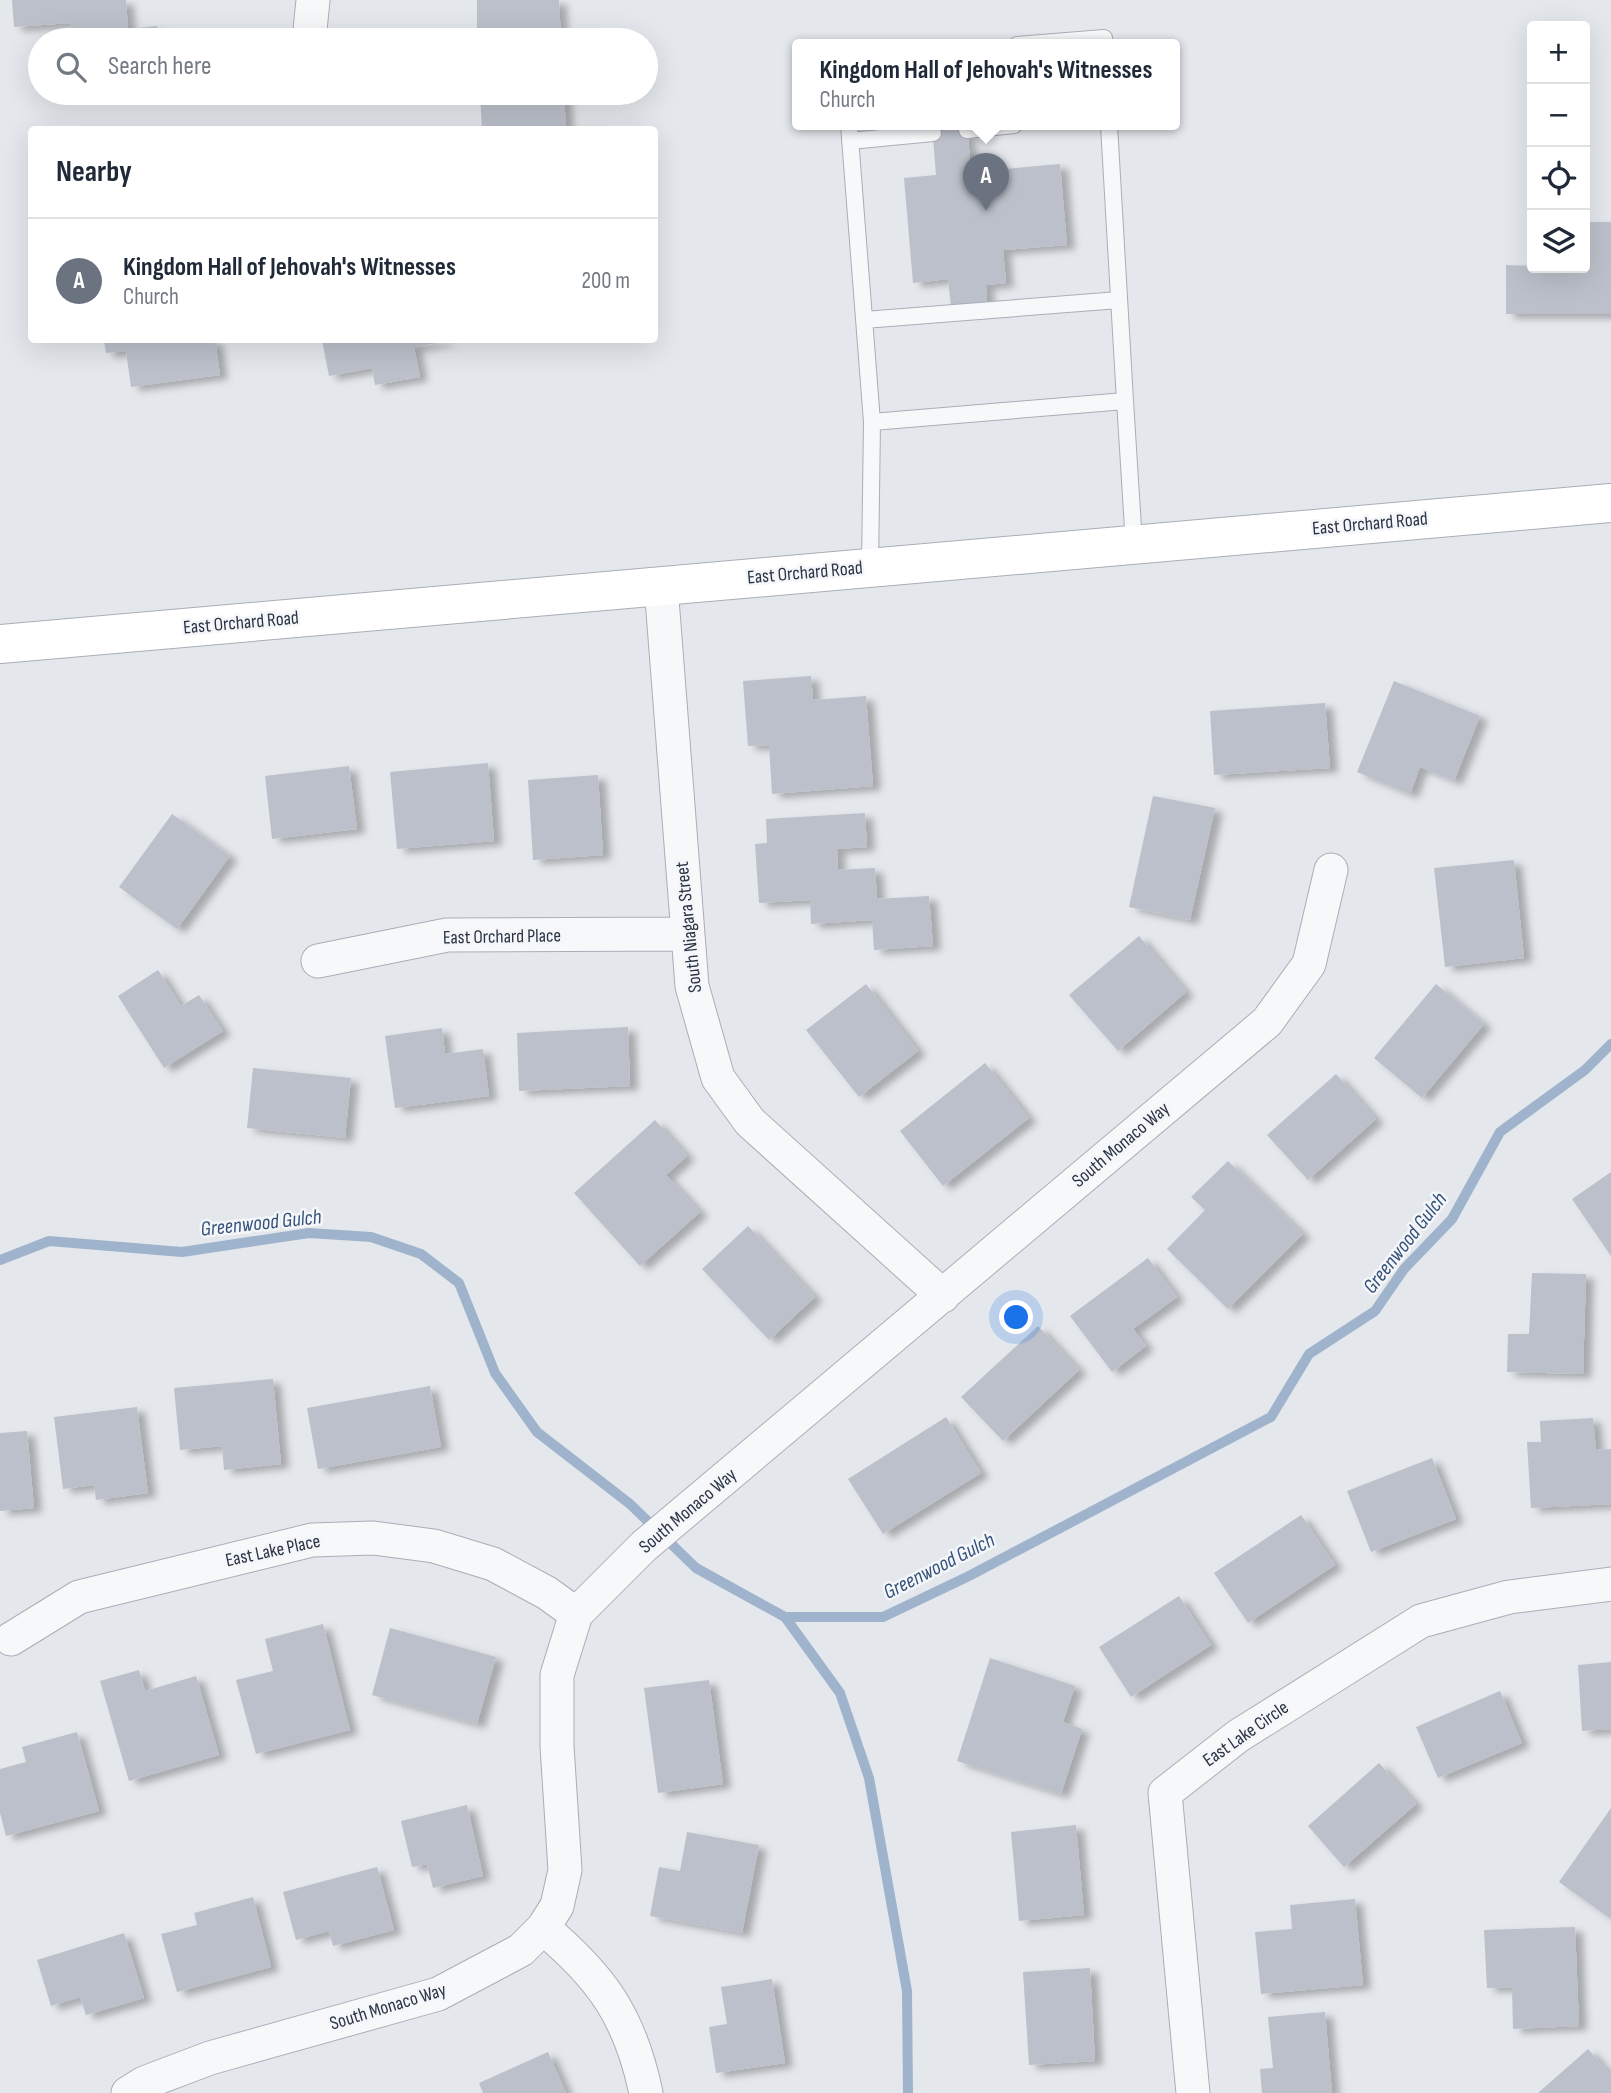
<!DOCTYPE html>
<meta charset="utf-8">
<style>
:root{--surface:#fff;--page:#f6f6f7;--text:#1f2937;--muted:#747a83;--line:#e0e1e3;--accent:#7c3aed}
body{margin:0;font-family:"Sofia Sans Condensed",sans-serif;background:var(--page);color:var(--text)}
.controls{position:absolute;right:21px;top:21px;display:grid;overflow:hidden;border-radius:7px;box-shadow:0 7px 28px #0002}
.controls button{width:63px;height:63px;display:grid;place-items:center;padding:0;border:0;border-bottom:2px solid var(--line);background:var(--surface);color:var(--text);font:35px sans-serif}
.you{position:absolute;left:1017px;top:1318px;width:24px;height:24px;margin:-18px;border:5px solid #fff;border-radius:50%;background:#1a73e8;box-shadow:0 0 0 10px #1a73e833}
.badge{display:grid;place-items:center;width:46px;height:46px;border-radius:50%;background:var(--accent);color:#fff;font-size:23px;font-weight:700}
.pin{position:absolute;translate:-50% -58px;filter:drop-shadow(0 2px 4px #0008)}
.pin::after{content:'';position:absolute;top:37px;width:24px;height:21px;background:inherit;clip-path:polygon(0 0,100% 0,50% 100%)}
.popup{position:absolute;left:792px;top:39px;width:388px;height:91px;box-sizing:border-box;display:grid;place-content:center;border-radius:7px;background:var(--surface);filter:drop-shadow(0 2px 5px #0005);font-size:23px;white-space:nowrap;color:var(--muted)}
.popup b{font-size:26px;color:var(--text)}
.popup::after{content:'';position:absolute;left:50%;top:100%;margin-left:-14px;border:14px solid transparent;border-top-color:var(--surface)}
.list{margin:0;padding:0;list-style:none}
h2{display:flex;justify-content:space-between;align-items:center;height:91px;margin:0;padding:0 28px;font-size:30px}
h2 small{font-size:23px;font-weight:400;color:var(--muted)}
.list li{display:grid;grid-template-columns:46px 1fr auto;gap:21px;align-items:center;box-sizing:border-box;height:126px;padding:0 28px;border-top:2px solid var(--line)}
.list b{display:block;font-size:26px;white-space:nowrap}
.list p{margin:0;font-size:23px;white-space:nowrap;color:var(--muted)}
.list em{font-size:23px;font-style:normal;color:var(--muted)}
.icon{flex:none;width:38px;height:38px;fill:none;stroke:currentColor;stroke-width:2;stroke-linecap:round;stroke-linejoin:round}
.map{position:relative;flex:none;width:1611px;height:2093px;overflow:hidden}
.search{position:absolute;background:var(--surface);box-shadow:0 7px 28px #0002;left:28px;top:28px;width:630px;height:77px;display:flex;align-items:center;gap:18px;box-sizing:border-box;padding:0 24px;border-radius:38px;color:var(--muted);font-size:26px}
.panel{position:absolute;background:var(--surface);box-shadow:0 7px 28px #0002;left:28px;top:126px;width:630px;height:217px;border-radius:7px}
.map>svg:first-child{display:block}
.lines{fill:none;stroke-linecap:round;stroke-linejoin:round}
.stream{stroke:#9fb4cc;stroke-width:10}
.building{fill:#bbc0ca;filter:url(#shadow)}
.lane-casing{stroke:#a9aeb7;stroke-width:18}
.street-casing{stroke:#a9aeb7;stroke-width:35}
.secondary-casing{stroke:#a9aeb7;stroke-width:40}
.lane{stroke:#f7f8fa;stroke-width:16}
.street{stroke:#f7f8fa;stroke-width:33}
.secondary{stroke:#fff;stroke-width:38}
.labels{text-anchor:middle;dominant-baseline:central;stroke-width:5;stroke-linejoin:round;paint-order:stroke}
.street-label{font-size:19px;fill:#2b3445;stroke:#f4f6f9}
.water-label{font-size:21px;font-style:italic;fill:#34527a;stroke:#f4f6f9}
</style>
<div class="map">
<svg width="1611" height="2093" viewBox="0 0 1611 2093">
<defs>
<filter id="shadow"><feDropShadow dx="8" dy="4.5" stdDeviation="3.5" flood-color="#0004"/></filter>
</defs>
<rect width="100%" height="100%" fill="#e4e7ec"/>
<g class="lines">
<path class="stream" d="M0,1260L49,1241L182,1252L309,1233L371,1237L421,1254L459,1283L495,1373L537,1432L630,1504L696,1568L785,1617H883L969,1576L1271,1417L1309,1354L1375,1311L1404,1269L1452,1219L1500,1132L1585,1070L1611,1044
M785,1617L840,1693L869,1778L907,1991L908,2093"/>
</g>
<path class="building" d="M12,0H126L128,29L157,26L158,40H71L70,23L14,27Z
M477,0H559L561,40H477Z
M480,93H564L566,130H482Z
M932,125H967L971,172L1060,164L1067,245L1003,250L1006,283L986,285L987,304L951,307L948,279L913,283L904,178L936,175Z
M1585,222H1611V314H1506V265L1585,268Z
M104,340H215L220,375L131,387L126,351L106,353Z
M322,340H448L449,341L414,347L420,377L375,385L372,368L329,376Z
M811,676L813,700L866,696L873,786L772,794L769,745L748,746L743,681Z
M1394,681L1480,716L1454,781L1420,767L1410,794L1357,772Z
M1325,703L1330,768L1214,775L1210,711Z
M488,763L494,841L397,849L390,772Z
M349,766L357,829L272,839L265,776Z
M598,775L603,855L533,860L528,780Z
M1153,796L1215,808L1190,920L1129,907Z
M865,813L867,847L837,849L838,870L875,868L877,899L929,896L933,946L874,950L872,920L811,924L810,900L759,903L755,844L767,843L766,819Z
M172,814L230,856L177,929L119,887Z
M1514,860L1524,958L1445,967L1434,868Z
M1139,936L1186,992L1118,1051L1069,995Z
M158,970L181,1006L199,995L223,1031L164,1068L118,996Z
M866,984L918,1051L859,1097L806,1030Z
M1436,984L1484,1024L1422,1098L1374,1058Z
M628,1027L630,1086L519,1091L517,1033Z
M442,1028L445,1054L483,1049L489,1096L395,1108L385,1036Z
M985,1063L1029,1118L943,1186L900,1131Z
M253,1068L351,1078L345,1138L247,1128Z
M1336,1074L1376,1119L1308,1180L1267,1135Z
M655,1120L687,1156L666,1175L700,1212L640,1266L574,1193Z
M1228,1161L1303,1234L1228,1309L1167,1249L1205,1210L1191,1197Z
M1611,1172V1256L1572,1199Z
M748,1226L815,1297L769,1340L702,1269Z
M1148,1258L1177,1297L1133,1329L1146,1346L1112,1372L1070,1316Z
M1532,1273L1586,1274L1583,1374L1507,1372L1508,1334H1529Z
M1038,1326L1079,1370L1003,1441L961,1397Z
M273,1379L281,1464L224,1470L222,1446L180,1450L174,1388Z
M430,1386L441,1447L318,1469L307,1408Z
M137,1407L148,1493L96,1500L94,1485L63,1489L54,1417Z
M946,1417L981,1473L883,1534L848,1479Z
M1593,1418L1596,1450L1611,1449V1504L1531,1508L1527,1442H1541L1540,1421Z
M27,1431L34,1508L0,1511V1433Z
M1432,1458L1456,1519L1371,1552L1347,1491Z
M1301,1515L1335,1565L1248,1623L1214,1573Z
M1179,1596L1211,1645L1131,1697L1099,1647Z
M323,1624L350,1730L256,1754L236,1680L273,1671L265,1639Z
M390,1628L496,1657L477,1724L372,1695Z
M990,1658L1075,1686L1063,1722L1082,1729L1061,1794L957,1761Z
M1611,1662V1729L1582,1731L1578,1665Z
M139,1670L145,1691L196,1676L219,1755L129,1781L100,1681Z
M709,1680L723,1784L658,1793L644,1688Z
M1500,1691L1522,1743L1438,1778L1416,1727Z
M77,1732L99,1811L6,1836L0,1813V1769L26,1762L22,1747Z
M1379,1763L1416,1804L1344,1867L1308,1826Z
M467,1805L483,1876L433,1888L427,1864L412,1867L401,1821Z
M1611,1808V1919L1559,1882Z
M1076,1825L1084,1915L1019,1921L1011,1832Z
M687,1832L759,1845L742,1933L650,1916L659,1867L680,1871Z
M377,1867L394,1930L333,1946L329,1931L296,1940L283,1892Z
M253,1897L271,1967L177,1992L161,1934L197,1925L194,1913Z
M1355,1899L1363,1985L1261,1994L1255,1932L1292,1929L1290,1905Z
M1575,1927L1579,2026L1513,2029L1512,1987L1487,1988L1484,1930Z
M124,1933L144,1998L86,2015L80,1997L51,2006L37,1960Z
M1090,1968L1095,2061L1029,2065L1023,1972Z
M772,1979L785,2063L716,2073L709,2027L727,2024L721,1987Z
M1325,2012L1332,2093H1262L1260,2069L1273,2068L1268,2017Z
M1588,2049L1611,2076V2093H1538Z
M548,2052L566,2093H483L479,2083Z"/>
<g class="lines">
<g class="lane-casing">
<path id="lane" d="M1017,45L1104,38L1105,45
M849,125L872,422
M1109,125L1125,401
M967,130L1014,125
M850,141L933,133
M864,320L1119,300
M870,568L872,422L1125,401L1134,544"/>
</g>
<g class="street-casing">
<path id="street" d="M309,40L313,0
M661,586L692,986L718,1078L750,1122L943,1296
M318,961L447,935L687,934
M11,1639L79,1597L312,1540L373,1538L434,1546L493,1564L547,1593L576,1614
M543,1928C602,1977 630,2017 646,2093
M128,2093L144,2083L210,2058L438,1994L521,1950L543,1928L557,1906L565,1870L557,1746V1675L576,1614L644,1546L1267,1022L1309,964L1331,870
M1193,2093L1165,1793L1238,1736L1421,1621L1509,1597L1611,1584"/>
</g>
<g class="secondary-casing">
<path id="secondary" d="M0,644L1611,503"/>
</g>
<use href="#lane" class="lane"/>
<use href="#street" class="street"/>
<use href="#secondary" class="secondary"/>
</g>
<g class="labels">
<g class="street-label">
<text transform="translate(1370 524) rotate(-5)">East Orchard Road</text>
<text transform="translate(805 573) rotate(-5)">East Orchard Road</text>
<text transform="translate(241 623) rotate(-5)">East Orchard Road</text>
<text transform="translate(689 927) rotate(-96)">South Niagara Street</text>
<text transform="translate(502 937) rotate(-1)">East Orchard Place</text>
<text transform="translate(1121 1145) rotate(-40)">South Monaco Way</text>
<text transform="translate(688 1511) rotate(-40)">South Monaco Way</text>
<text transform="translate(273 1551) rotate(-12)">East Lake Place</text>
<text transform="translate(1246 1734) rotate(-35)">East Lake Circle</text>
<text transform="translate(388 2007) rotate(-17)">South Monaco Way</text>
</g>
<g class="water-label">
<text transform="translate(261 1223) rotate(-6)">Greenwood Gulch</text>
<text transform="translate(1405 1243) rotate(-52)">Greenwood Gulch</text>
<text transform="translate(939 1566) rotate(-27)">Greenwood Gulch</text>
</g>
</g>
</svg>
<div class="controls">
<button>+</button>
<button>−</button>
<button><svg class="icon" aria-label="locate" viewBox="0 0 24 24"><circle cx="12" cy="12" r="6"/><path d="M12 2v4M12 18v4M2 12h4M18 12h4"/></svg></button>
<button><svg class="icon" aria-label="layers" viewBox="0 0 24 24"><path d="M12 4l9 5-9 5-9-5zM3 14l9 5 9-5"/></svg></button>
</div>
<div class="you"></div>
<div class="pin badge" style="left:986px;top:211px;background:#6b7280">A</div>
<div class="popup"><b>Kingdom Hall of Jehovah's Witnesses</b>Church</div>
<div class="search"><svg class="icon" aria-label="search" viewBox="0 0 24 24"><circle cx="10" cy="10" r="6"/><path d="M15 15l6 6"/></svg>Search here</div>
<section class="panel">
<h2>Nearby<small></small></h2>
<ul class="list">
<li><span class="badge" style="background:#6b7280">A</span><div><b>Kingdom Hall of Jehovah's Witnesses</b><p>Church</p></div><em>200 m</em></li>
</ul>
</section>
</div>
